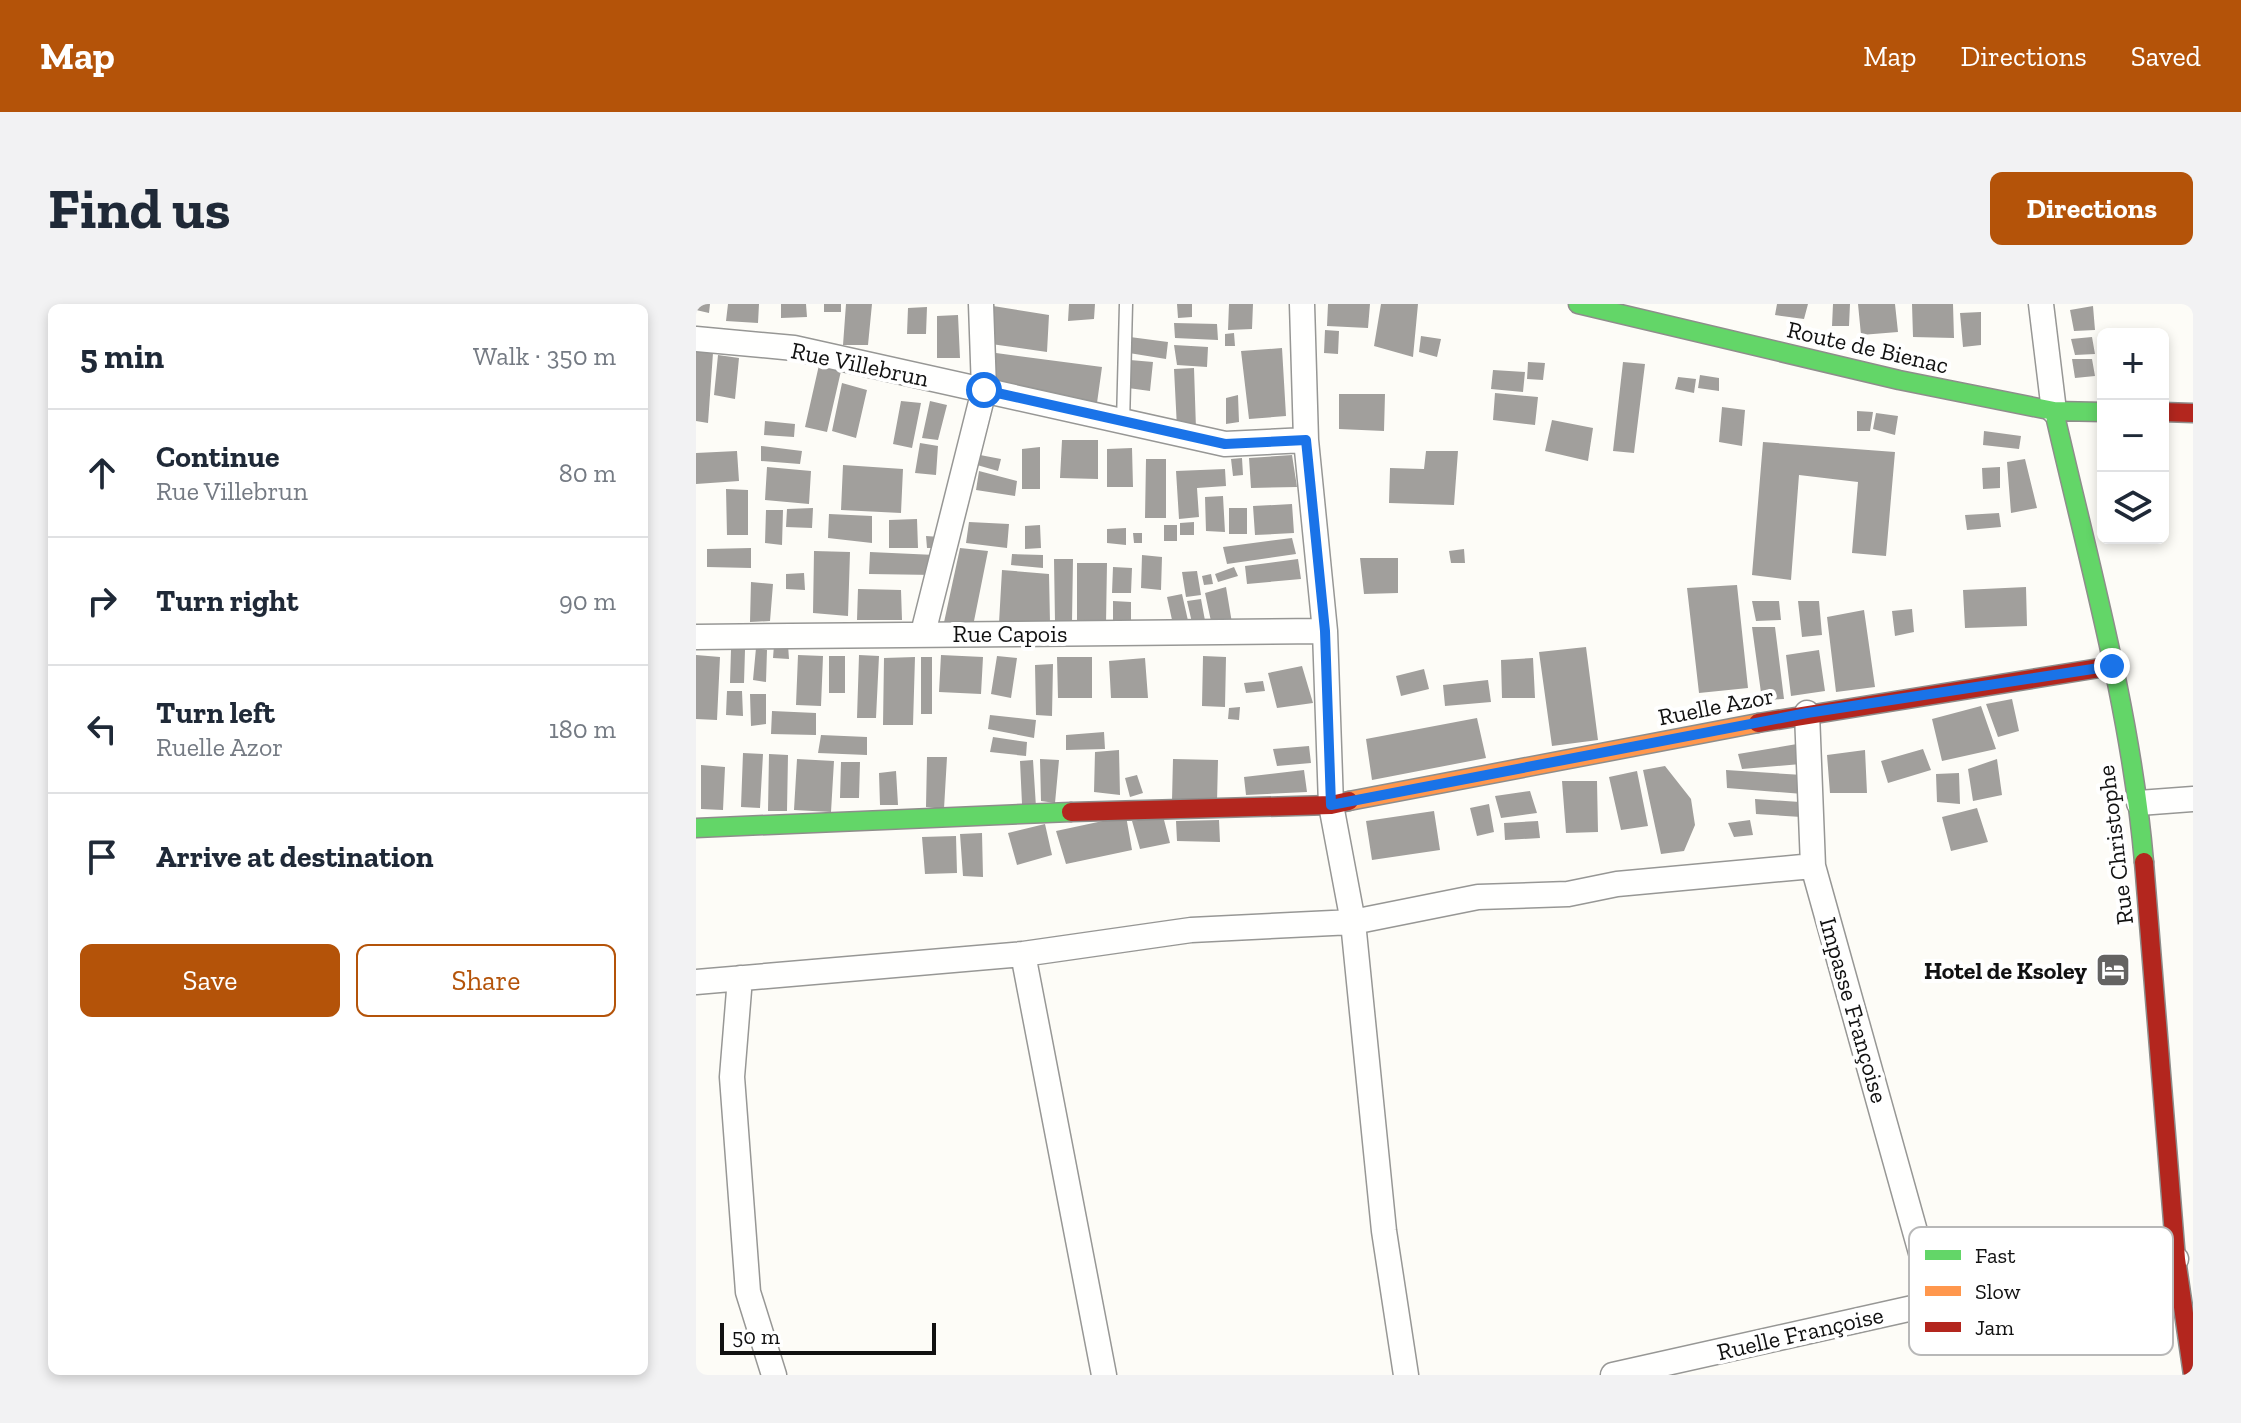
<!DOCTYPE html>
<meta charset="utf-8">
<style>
:root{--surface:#fff;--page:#f2f2f3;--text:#1f2937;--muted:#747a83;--line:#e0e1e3;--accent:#b45309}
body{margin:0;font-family:"Zilla Slab",serif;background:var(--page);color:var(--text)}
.controls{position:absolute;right:24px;top:24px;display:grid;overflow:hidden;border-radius:12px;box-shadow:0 4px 12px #0003}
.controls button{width:72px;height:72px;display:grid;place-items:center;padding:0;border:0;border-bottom:2px solid var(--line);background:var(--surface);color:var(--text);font:40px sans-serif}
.scale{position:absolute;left:24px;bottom:20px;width:216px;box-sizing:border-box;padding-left:8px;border:4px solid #111;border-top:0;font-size:22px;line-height:28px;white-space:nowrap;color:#111;-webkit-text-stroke:6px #fff;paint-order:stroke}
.stop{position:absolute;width:24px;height:24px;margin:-18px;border:6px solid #1a73e8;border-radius:50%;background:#fff}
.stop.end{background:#1a73e8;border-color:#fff;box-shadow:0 2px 8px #0008}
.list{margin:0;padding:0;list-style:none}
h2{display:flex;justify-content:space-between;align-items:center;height:104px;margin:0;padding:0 32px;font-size:34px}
h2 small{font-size:26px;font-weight:400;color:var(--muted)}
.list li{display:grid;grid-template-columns:52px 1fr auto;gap:24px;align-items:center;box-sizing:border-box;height:128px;padding:0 32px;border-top:2px solid var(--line)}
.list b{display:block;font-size:30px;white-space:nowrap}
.list p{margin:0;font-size:26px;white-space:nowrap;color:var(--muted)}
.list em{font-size:26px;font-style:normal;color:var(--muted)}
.actions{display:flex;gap:16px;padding:24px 32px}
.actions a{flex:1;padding:18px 0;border:2px solid var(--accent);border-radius:12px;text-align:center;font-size:28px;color:var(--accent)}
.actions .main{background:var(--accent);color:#fff}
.icon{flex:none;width:44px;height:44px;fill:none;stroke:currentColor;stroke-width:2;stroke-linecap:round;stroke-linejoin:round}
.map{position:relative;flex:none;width:1497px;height:1071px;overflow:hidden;border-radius:12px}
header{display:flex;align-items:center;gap:48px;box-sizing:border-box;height:112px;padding:0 40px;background:var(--accent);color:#fff}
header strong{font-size:38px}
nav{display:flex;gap:44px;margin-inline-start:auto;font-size:28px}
.intro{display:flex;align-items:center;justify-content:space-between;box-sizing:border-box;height:192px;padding:0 48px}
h1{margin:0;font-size:56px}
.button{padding:20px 36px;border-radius:12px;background:var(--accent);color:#fff;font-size:28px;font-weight:700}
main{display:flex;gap:48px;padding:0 48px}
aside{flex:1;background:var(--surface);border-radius:12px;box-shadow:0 4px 12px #0003}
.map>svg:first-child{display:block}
.building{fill:#a19f9c}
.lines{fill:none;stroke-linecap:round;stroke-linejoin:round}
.lane-casing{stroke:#979795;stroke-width:15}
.street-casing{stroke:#979795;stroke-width:27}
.fast-casing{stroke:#8e8d8b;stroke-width:21}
.slow-casing{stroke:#8e8d8b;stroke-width:21}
.jam-casing{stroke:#8e8d8b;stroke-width:21}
.lane{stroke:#fffffe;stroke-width:12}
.street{stroke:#fffffe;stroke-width:24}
.fast{stroke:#63d668;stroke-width:18}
.slow{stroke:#ff974d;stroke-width:18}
.jam{stroke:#b3261e;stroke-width:18}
.route{stroke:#1a73e8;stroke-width:10}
.labels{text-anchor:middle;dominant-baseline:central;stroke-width:8;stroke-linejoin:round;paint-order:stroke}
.street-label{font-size:24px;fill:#111;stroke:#fff}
.poi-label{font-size:24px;font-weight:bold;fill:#111;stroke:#fff;text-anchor:end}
.key{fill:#fff;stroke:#b8b8b8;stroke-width:2}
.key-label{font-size:22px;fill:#111}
</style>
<header>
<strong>Map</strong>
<nav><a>Map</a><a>Directions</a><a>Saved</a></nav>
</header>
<div class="intro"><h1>Find us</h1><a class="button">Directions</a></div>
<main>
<aside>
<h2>5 min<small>Walk · 350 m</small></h2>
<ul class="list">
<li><svg class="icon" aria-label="ahead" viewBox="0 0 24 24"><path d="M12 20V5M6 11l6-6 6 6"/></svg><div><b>Continue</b><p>Rue Villebrun</p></div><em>80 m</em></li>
<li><svg class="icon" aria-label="right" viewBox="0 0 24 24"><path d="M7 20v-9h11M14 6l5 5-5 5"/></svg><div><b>Turn right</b></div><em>90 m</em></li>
<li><svg class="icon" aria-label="left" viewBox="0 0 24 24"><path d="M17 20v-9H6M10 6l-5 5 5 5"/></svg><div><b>Turn left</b><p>Ruelle Azor</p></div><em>180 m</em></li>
<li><svg class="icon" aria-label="arrive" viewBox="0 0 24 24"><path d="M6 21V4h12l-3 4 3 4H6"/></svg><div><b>Arrive at destination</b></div></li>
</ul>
<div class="actions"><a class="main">Save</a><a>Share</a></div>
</aside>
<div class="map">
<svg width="1497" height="1071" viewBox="0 0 1497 1071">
<rect width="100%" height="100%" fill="#fdfcf7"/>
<path class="building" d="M0,0H14L13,9L0,6Z
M32,0H63L62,19L30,17Z
M85,0H110L111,13L85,14Z
M128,0H145V8H128Z
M150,0H176L172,41H147Z
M373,0H399L398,15L372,17Z
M481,0H496V13L482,14Z
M533,0H557L556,25L532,26Z
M632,0H674L672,24L631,22Z
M685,0H722L717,53L678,42Z
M1081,0H1112L1108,15L1079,11Z
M1137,0H1154L1153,22H1136Z
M1162,0H1199L1202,28L1165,31Z
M1216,0H1257L1258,34L1217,33Z
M297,2L353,11L351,48L295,40Z
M1397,2L1399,26L1378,27L1374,6Z
M231,3L230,30H211L212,4Z
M1285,8V41L1267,43L1264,9Z
M262,11L264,54H241V12Z
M478,19L521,20L522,36L479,34Z
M629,26L643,27L642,50L628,49Z
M538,29L539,42H529V30Z
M725,32L745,35L741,53L723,48Z
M434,33L472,38L470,55L433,49Z
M1396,33L1399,50L1379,51L1375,35Z
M478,41L512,43L511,63L481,61Z
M586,44L590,112L553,115L545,47Z
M0,47L17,49L12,119L0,117Z
M300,49L406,63L401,99L295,85Z
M22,51L43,54L39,95L18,91Z
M1376,55H1396L1399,72L1379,74Z
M434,56L457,58L454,87L432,84Z
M832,58L849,59L847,76L831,75Z
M927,58L949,60L938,149L917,147Z
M123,61L145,67L131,128L109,123Z
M498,64L500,125L481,124L478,65Z
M797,66L829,68L827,88L795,85Z
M1004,71L1023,74V87L1002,84Z
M982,73L1000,75L998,89L979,85Z
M146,79L171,86L160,134L136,127Z
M799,89L842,93L839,121L797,116Z
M643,90H689L688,127L643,125Z
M542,91L543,118L530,120V94Z
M205,97L225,99L216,144L197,140Z
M234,97L251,101L242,136L226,134Z
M1026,103L1049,106L1046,142L1023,138Z
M1161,107L1177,108L1174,127H1161Z
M1180,109L1202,112L1199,131L1177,125Z
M856,116L897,124L892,157L849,147Z
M69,117L99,120L98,133L68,131Z
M1288,127L1325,132L1323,145L1287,141Z
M366,136H402V175L364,174Z
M1067,138L1199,148L1190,252L1156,249L1162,178L1103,171L1095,276L1056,271Z
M224,139L242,142L240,171L219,169Z
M65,142L106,147L104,160L65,157Z
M344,143V185H326V145Z
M436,144L437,183H411V145Z
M41,147L43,177L0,180V149Z
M730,147H762L758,201L693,199L694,164L728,165Z
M284,151L305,155L302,167L281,161Z
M596,151L601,183L555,184L553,154Z
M546,154L547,171L537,172L535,155Z
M450,155H470V214H449Z
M1329,155L1341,204L1315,209L1311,158Z
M147,161L207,165L205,209L145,206Z
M71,163L115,167L113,200L69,196Z
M1304,163V184L1287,185L1286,164Z
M529,165L530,182L501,184L503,213L483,215L480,167Z
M283,167L321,177L319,192L280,186Z
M30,185L52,186V231H31Z
M527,192L529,228L510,227L509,193Z
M596,200L598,229L559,231L557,202Z
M117,204L116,224L90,223L91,205Z
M533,204H551V230H533Z
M70,206H87L86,241L69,239Z
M1303,209L1305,223L1271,226L1269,211Z
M133,210L176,212V239L132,234Z
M221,215L222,244H193V216Z
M273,218L313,220L311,244L270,239Z
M498,218V231H484V219Z
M344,221L345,244L329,245V222Z
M468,221H481V237H468Z
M430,224V241L411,239V225Z
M437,229H446V239H438Z
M230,232L244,233V244H231Z
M596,234L600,250L531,260L527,243Z
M55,244V264L11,263V245Z
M264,244L292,247L276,327L247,323Z
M768,245L769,259H755L753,247Z
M118,247L154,248L152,312L117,309Z
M174,248L239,251V271L173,270Z
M316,250L347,251V264L315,261Z
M446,251L466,253L465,286L445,284Z
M664,254H702V289L668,290Z
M358,255H377L376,318H359Z
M602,255L605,275L551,280L549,262Z
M381,259H411L410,320H381Z
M417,263L436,264L435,289H416Z
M538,263L542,272L522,278L519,270Z
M306,266L353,270L354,319H303Z
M501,267L505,291L490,293L486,268Z
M108,269L109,286L90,285V270Z
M515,270L517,280L508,281L506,272Z
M55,278L77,280L74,317L54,318Z
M1041,281L1052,384L1003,389L991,284Z
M530,283L536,319L516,322L509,289Z
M1330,283L1331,322L1269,324L1267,286Z
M162,285L205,286L206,316H161Z
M486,290L493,321L478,325L471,293Z
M505,295L510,322L497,323L491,297Z
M417,297L435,298V321L417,320Z
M1056,297H1083L1085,316L1060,317Z
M1102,297H1123L1126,331L1106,333Z
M1216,305L1218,328L1199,332L1196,307Z
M1168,306L1179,383L1140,388L1131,313Z
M1056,323H1079L1088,395L1066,396Z
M78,341H92L93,355L77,354Z
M890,343L902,436L856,442L843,348Z
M60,344L71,346L70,378L57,376Z
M35,346H49L48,379H34Z
M1123,346L1129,387L1095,392L1090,351Z
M0,351L24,353L21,416L0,415Z
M102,351L127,352L125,402L100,401Z
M163,351L183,352L180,414H161Z
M245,351L287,353L285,390L243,388Z
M133,352H149V389H133Z
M301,352L321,354L315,394L295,390Z
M507,352L530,353L529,403L506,402Z
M219,353L217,421H187L188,354Z
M225,353H236V410H225Z
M361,353H396V394H362Z
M449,354L452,394H415L413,357Z
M837,354L839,394H806L805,356Z
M357,360L356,412L340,411L339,361Z
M606,362L617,399L581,404L572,369Z
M728,365L733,385L705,392L700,372Z
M792,376L795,398L749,402L747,381Z
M567,377L569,387L550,389L548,379Z
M31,387H46L47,412L30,411Z
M54,390H70V420L55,422Z
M1316,395L1323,427L1302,433L1290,400Z
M1285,402L1300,445L1246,457L1236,415Z
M544,403L543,416L532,415L533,404Z
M76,407L120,409V431L75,430Z
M294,411L340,416L338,434L292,425Z
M781,414L790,454L676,476L670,435Z
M408,428L409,445L370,446V431Z
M125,431L171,433V451L122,449Z
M297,433L331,438L330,452L294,448Z
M1101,440L1105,460L1046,465L1042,450Z
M613,442L615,459L581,462L577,445Z
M1227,445L1235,466L1192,479L1185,457Z
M423,446L424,491L398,488L399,448Z
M1169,446L1171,489H1134L1131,451Z
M47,449L67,450L64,504L45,503Z
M73,450L92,451L91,507H72Z
M231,453H251L248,505L230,503Z
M101,455L138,457L135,508L98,506Z
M344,455L363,456L359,499L345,497Z
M477,455L522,456L521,498L476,497Z
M1301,455L1306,491L1277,497L1272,465Z
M337,456L340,503L326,500L324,457Z
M145,458H164L163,494H144Z
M5,461L29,463L27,506L5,505Z
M969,462L995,495L999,521L988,547L965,550L947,466Z
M608,466L611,488L550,491L548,473Z
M1030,466L1107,471V490L1031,484Z
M200,467L202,501H184L183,469Z
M941,467L952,522L925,526L913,473Z
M1263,469L1264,500L1241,498L1240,470Z
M441,471L447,489L434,493L429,474Z
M866,477H901L902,528L870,529Z
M834,487L841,509L805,514L799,492Z
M1059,495L1104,498L1105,513L1060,510Z
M793,500L798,528L781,532L774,504Z
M1281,504L1292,538L1255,547L1246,513Z
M738,507L744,546L676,556L670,517Z
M430,512L436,546L370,560L360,527Z
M467,512L474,539L444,545L436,517Z
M523,516L524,538L481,537L480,517Z
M1054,516L1057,531L1038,533L1032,519Z
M842,517L844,534L809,536L808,519Z
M349,520L356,551L321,561L312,529Z
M286,529L287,573L267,572L264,530Z
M260,532L261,569L229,570L226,533Z"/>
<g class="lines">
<g class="lane-casing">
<path id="lane" d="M427,119L430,0"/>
</g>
<g class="street-casing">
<path id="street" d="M606,0L610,136L629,327L635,501L657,618L688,927L710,1071
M1345,0L1358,107
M0,35L98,44L529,140L610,136
M227,329L288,86L285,0
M0,333L629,327
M1111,409L1117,562L1239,999
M1443,499L1497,495
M327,650L408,1071
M44,674L36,773L52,988L78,1071
M0,678L327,650L495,626L657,618L782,593L872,590L921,580L1117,562
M917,1071L1239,999L1480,955"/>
</g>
<g class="fast-casing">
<path id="fast" d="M882,0L1203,76L1358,107L1407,108
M1358,107C1392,256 1435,406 1448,558
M0,524L375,508"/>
</g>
<g class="slow-casing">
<path id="slow" d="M653,497L1062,419"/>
</g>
<g class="jam-casing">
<path id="jam" d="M1467,108L1497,109
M1062,419L1416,362
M375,508L635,501L653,497
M1448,558L1480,955L1497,1071"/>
</g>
<use href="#lane" class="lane"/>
<use href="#street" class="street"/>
<use href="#fast" class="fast"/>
<use href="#slow" class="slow"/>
<use href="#jam" class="jam"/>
</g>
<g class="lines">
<path class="route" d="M288,86L529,140L610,136L629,327L635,501L1111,409L1416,362"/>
</g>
<defs>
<g id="hotel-square" transform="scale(1.8)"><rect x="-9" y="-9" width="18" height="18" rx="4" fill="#646362" stroke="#fff"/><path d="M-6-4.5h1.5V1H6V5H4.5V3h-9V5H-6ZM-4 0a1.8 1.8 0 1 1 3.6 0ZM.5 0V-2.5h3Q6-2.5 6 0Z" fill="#fff"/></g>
</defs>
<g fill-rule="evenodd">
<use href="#hotel-square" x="1417" y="666"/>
</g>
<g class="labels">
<g class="street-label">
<text transform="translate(1172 43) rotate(13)">Route de Bienac</text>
<text transform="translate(164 60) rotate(12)">Rue Villebrun</text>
<text x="314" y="329">Rue Capois</text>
<text transform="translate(1020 402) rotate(-11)">Ruelle Azor</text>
<text transform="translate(1419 541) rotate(-97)">Rue Christophe</text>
<text transform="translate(1158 706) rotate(74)">Impasse Françoise</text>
<text transform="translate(1104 1029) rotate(-13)">Ruelle Françoise</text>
</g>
<g class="poi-label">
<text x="1391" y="666">Hotel de Ksoley</text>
</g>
</g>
<rect x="1213" y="923" width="264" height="128" rx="12" class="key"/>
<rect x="1229" y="946" width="36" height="10" fill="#63d668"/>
<rect x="1229" y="982" width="36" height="10" fill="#ff974d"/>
<rect x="1229" y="1018" width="36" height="10" fill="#b3261e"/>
<g class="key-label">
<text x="1279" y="959">Fast</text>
<text x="1279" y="995">Slow</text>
<text x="1279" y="1031">Jam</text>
</g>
</svg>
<div class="controls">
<button>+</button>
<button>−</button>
<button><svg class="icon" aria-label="layers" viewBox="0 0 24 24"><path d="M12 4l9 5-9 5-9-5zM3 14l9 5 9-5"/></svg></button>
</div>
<div class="scale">50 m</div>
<div class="stop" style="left:288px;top:86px"></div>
<div class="stop end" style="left:1416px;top:362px"></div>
</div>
</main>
